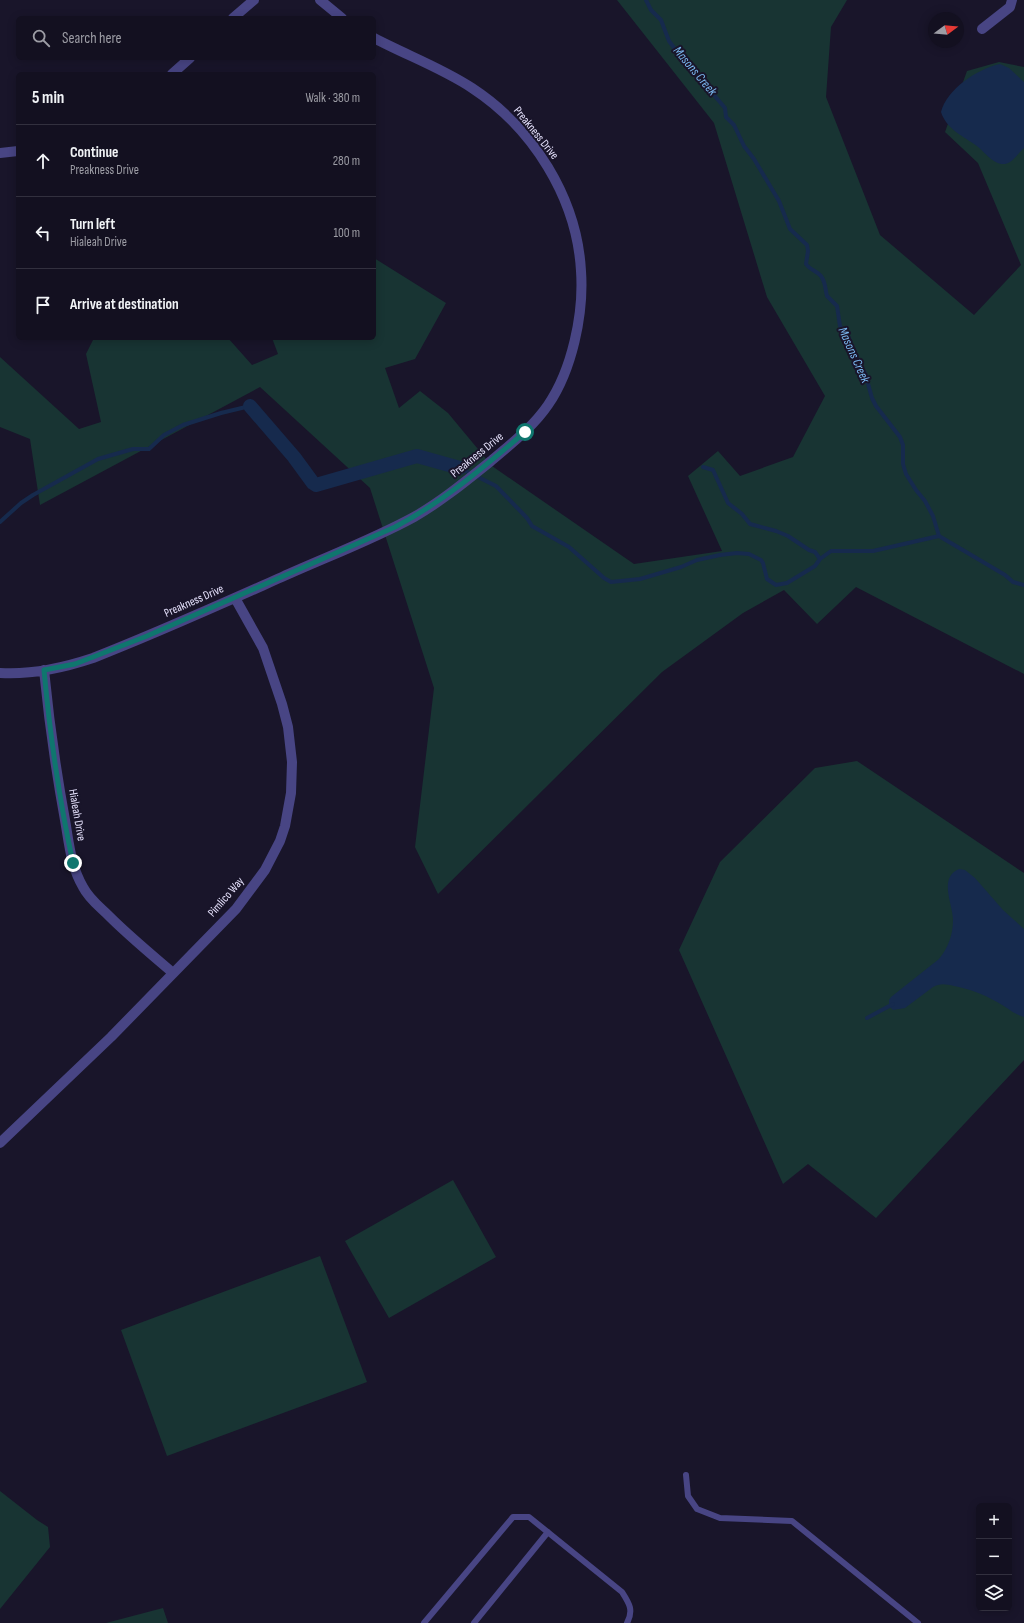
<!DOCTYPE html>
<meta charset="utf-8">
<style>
:root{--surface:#131020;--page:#1c1929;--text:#f1f3f6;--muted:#9d9da5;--line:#32303e}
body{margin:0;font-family:"Sofia Sans Condensed",sans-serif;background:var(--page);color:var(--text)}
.controls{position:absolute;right:12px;bottom:12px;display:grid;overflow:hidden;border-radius:6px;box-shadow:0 2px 10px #0003}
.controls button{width:36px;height:36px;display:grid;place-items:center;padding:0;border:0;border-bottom:1px solid var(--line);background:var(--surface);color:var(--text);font:20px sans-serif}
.compass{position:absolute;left:928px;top:12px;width:36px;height:36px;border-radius:50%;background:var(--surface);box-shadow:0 2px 10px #0003;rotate:74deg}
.stop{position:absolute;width:12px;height:12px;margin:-9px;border:3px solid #0f766e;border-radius:50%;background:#fff}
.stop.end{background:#0f766e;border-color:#fff;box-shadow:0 1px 4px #0008}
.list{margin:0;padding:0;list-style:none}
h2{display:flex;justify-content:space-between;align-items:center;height:52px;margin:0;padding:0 16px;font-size:17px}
h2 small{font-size:13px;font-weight:400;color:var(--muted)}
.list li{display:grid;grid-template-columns:26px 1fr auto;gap:12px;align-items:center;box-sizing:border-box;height:72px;padding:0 16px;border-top:1px solid var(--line)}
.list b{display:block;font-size:15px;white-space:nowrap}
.list p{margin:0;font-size:13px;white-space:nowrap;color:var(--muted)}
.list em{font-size:13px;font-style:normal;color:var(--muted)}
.icon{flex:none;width:22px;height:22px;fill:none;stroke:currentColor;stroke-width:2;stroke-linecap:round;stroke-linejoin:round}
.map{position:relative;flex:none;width:1024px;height:1623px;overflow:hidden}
.search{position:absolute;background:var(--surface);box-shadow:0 2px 10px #0003;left:16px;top:16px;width:360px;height:44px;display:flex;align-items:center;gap:10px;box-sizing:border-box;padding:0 14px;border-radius:6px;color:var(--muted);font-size:15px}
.panel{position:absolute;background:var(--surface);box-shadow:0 2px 10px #0003;left:16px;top:72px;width:360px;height:268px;border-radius:6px}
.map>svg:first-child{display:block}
.green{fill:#183433}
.water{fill:#162a4d}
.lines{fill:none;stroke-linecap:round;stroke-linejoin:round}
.stream{stroke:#162a4d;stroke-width:4}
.canal{stroke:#162a4d;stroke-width:14}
.lane{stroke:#484584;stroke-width:6}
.street{stroke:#484584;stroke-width:10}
.route{stroke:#0f766e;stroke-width:5}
.labels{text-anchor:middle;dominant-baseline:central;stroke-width:4;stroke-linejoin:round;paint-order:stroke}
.street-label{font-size:12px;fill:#e5e1fc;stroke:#19152a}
.water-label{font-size:13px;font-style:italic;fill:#7bb8f0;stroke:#19152a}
</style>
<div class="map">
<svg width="1024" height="1623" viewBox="0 0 1024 1623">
<rect width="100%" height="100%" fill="#19152a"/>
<path class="green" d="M617,0H847L831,27L826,97L880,235L974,315L1021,265L978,163L945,132L967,71L999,62L1024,67V674L856,587L817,624L784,590L743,613L662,672L438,894L415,847L434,688L370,488L260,387L40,505L30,439L0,427V357L79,429L101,422L86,354L94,338H228L252,365L278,354L272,338H374V258L446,303L415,359L385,368L399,408L420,391L448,413L492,466L634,564L722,551L688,476L718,451L740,476L793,457L825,396L767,297L714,123Z
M857,761L1024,873V1060L876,1218L808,1164L783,1184L679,950L720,862L815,768Z
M453,1180L496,1257L389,1318L345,1241Z
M320,1256L367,1382L167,1456L121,1330Z
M0,1491L37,1520L48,1527L50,1547L0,1609Z
M163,1608L168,1623H106Z"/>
<path class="water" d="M1000,64L1009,68L1024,82V148C1018,153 1013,163 1005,164C992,165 984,150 974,144C961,135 946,128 941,112C947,89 977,69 1000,64Z
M959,869L965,870L975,878L1003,910L1024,929V1017C1013,1014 1007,1007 997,1002C983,994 970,989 954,986C946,984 940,983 933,987L905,1008L893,1010L889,1006V1000L891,997L939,959C948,948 953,935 953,920C953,904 938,878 959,869Z"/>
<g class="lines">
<path class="stream" d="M646,0L651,10L661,20L669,41L675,49L683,60L695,70L703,82L725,108L726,117L734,125L744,146L754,159L779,201L790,229L807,245L808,251L806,264C810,270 817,271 821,276C826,283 825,289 827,296L837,306L840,326L849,338L856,361L865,373L872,398L876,406L900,437L903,445V464L906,474L916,490L925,501L933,516L939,536L1005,575L1013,582L1024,585
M703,467L713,470L728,503L742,514L750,524L776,531L788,536L809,550L815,552L820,559
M460,468L496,486L527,518L532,526L569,547L604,578L611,582L640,579L681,567L697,560L720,555L737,553L749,554L761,560L763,563L767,579L776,585L787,583L815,566L820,559L831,551H873L939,536
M0,522L21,503L33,495L98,459L133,449H149L164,435L183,425L221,413L250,406
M867,1018L893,1004"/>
<path class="canal" d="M250,406L294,457L313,483L316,485L417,456L460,468"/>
<path class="lane" d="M686,1475L688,1496L697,1509L720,1518L792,1521L918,1623
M424,1623L513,1517H529L622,1592C629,1603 634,1610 627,1623
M474,1623L548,1532"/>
<path class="street" d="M320,0L342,18
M233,18L254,0
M982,29L1010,7L1012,0
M172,74L190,58
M0,153L18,151
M44,670C49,721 56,771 65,820C69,843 71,867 83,887C89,899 100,907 109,916C129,936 151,954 173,973
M0,673C32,675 63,668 93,658C157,633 219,605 282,577C326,557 372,540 414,517C442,501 466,481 491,461C511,444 533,427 548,405C572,370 584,314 581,271C577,198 533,128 472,88C442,68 406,55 374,38
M0,1143L111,1037L236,909L265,870L280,841L285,826L291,793L292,762L288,727L282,704L263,648L235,598"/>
</g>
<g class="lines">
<path class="route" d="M73,863C59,799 50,735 44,670L75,664L147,636L395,527C443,502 484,467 525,432"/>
</g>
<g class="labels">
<g class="street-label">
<text transform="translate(536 133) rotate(51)">Preakness Drive</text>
<text transform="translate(477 455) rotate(-39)">Preakness Drive</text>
<text transform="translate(194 601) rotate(-24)">Preakness Drive</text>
<text transform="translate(77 815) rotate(80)">Hialeah Drive</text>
<text transform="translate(226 897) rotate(-49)">Pimlico Way</text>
</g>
<g class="water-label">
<text transform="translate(695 71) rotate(50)">Masons Creek</text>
<text transform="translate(854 355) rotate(66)">Masons Creek</text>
</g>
</g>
</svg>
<div class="controls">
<button>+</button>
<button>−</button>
<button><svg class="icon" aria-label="layers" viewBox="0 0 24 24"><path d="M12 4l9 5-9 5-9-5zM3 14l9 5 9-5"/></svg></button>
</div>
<svg class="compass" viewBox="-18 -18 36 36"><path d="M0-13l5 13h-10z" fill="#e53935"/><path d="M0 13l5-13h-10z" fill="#9d9da5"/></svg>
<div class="stop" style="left:525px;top:432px"></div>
<div class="stop end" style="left:73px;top:863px"></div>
<div class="search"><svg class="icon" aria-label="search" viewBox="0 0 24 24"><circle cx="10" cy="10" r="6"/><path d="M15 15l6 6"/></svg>Search here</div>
<section class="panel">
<h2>5 min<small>Walk · 380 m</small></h2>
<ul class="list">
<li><svg class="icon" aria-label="ahead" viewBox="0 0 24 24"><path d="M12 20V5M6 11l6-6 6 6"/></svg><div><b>Continue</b><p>Preakness Drive</p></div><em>280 m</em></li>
<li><svg class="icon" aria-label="left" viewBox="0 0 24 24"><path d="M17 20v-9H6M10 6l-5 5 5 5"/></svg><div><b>Turn left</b><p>Hialeah Drive</p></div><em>100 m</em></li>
<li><svg class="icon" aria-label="arrive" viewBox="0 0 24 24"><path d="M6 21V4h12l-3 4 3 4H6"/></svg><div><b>Arrive at destination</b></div></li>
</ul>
</section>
</div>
